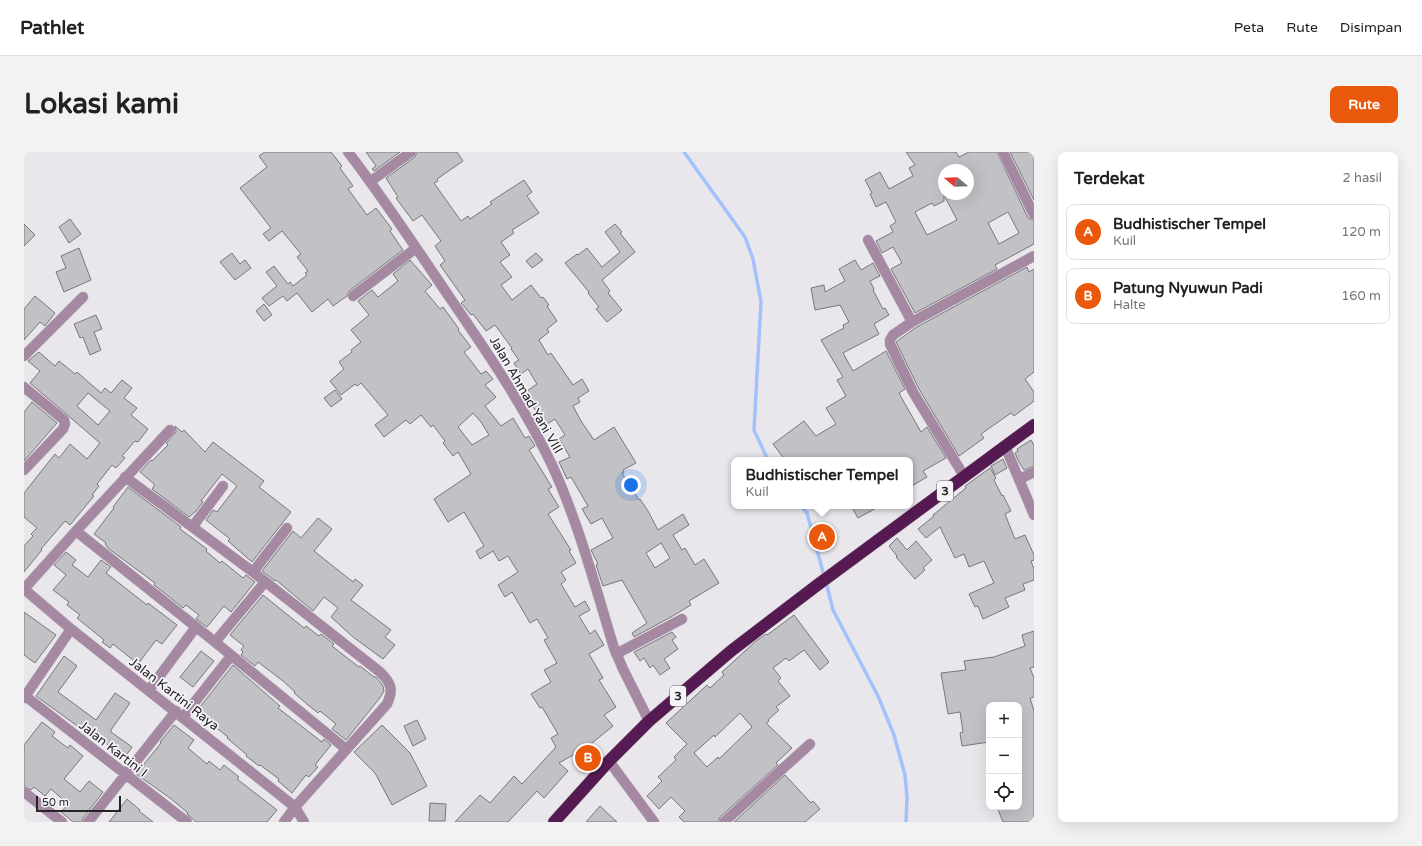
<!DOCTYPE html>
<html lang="id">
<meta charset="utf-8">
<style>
:root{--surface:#fff;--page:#f2f2f2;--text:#202124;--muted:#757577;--line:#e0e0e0;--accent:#ea580c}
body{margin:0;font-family:"Varela Round",sans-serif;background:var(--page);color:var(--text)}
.controls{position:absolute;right:12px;bottom:12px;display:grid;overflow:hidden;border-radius:8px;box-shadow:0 4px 16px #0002}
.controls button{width:36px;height:36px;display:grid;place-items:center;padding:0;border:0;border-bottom:1px solid var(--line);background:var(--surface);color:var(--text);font:20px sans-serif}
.compass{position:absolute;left:914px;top:12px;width:36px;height:36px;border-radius:50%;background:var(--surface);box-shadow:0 4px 16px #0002;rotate:289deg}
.scale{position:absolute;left:12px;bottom:10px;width:85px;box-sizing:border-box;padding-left:4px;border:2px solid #242325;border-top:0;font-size:11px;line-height:14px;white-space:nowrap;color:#242325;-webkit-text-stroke:3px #f6f4f9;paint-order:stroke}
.you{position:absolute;left:607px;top:333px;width:14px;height:14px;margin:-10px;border:3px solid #fff;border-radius:50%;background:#1a73e8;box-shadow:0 0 0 6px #1a73e833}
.badge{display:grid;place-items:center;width:26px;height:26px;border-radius:50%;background:var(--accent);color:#fff;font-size:13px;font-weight:700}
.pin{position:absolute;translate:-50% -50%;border:2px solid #fff;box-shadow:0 1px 4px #0006}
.popup{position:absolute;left:707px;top:305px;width:182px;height:52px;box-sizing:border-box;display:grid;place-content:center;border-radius:8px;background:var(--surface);filter:drop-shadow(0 1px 3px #0005);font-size:13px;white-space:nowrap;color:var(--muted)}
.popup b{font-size:15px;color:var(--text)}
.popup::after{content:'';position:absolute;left:50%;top:100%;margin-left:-8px;border:8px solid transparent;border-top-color:var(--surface)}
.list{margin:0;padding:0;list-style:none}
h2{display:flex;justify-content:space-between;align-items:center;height:52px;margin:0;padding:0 16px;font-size:17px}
h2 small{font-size:13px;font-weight:400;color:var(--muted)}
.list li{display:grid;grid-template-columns:26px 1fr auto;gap:12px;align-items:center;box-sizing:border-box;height:56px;margin:0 8px 8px;padding:0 8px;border:1px solid var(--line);border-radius:8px}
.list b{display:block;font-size:15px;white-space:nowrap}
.list p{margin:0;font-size:13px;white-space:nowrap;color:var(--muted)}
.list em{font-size:13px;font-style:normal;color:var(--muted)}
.icon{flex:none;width:22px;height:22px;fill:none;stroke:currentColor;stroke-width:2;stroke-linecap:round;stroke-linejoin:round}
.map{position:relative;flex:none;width:1010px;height:670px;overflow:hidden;border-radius:8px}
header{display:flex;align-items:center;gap:24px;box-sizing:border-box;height:56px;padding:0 20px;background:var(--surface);border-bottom:1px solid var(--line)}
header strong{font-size:19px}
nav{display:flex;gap:22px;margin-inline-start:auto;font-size:14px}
.intro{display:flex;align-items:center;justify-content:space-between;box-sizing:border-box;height:96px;padding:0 24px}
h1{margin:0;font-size:28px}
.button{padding:10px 18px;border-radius:8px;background:var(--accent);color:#fff;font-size:14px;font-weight:700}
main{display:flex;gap:24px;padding:0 24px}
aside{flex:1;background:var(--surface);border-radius:8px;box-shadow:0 4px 16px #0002}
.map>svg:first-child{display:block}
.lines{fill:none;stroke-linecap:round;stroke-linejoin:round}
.stream{stroke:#a3c2fd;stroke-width:3.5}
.building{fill:#c1c1c6;stroke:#78787c;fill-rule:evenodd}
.minor-casing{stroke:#c6c4c7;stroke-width:11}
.highway-casing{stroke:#c6c4c7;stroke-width:13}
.minor{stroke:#a588a2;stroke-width:10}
.highway{stroke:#541a51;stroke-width:12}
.labels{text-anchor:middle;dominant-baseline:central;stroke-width:3.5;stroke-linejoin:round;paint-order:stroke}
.shield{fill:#f6f4f9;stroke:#636265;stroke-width:1}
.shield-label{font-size:12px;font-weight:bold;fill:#242325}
.street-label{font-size:13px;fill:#242325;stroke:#f6f4f9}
</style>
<header>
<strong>Pathlet</strong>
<nav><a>Peta</a><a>Rute</a><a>Disimpan</a></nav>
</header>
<div class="intro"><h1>Lokasi kami</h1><a class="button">Rute</a></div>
<main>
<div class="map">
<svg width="1010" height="670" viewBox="0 0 1010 670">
<rect width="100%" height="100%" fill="#e9e7eb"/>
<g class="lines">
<path class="stream" d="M660,0L721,85L729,107L737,150L730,278L744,308
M777,354L783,361L800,424
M802,430L809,458L854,544L870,583L881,623L883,645L882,670"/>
</g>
<path class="building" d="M241,0H307L318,14L316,16L329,34L324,37L343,63L352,56L368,77L366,79L379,98L325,139L323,144L309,154L304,147L288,160L273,141L263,149L259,144L245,154L238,146L253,134L242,120L250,114L264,132L266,130L269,134L283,123L281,121L284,119L273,105L277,102L258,79L245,89L239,82L247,76L216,36L243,15L235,4Z
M342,0H376L350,19L348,17L352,14Z
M393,0H433L439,9L413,27L414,29L410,31L437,69L444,64L446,67L468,52L466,50L500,28L508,40L503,44L515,61L488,78L490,81L477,90L486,103L476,110L488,125L477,133L488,148L507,133L517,146L519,145L525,153L523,154L533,169L523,177L525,180L515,188L524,203L527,201L549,233L558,227L565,239L554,246L556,250L549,254L557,269L570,288L590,275L612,311L599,318L600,320L598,321L615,348L616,347L624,359L634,378L659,362L665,373L649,383L658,398L661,396L671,413L680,407L695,431L665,449L667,453L647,465L610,485L608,481L623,471L598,428L579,434L572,413L574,412L567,398L589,386L578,366L567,372L558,357L564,354L547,325L543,327L535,310L546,305L535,287L541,283L531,267L521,273L500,241L513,232L504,217L497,222L490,211L495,208L487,197L488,196L471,173L462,179L449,162L447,163L439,153L437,151L441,148L416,113L421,109L411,94L417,89L398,63L389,69L372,46L374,45L362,26L391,5ZM637,391L646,406L631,416L622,401Z
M882,0H932L935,5L945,0H973L1004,66L1010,69V92L971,113L973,117L891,161L867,117L878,111L869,95L858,101L852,89L869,80L866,74L872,70L862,50L852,55L846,42L848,41L841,28L856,20L865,37L889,24L885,16L891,13ZM920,18H944V42H920ZM920,43L933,68L903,83L891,60L908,51L910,54L920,49ZM984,60L995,81L975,92L964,71Z
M986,0H1010V48Z
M46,67L57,82L45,91L35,75Z
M0,72L11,83L0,94Z
M591,72L598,80L596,81L611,100L578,128L586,139L584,141L598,158L583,170L572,157L575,155L564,141L565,140L541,111L553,102L554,103L563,96L578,115L596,100L581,80Z
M55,96L67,128L40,140L32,120L42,116L37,104Z
M208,101L216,112L221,108L227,116L211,128L196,110Z
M512,101L519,108L508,116L502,109Z
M386,108L408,133L401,139L416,157L419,155L435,177L434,178L447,195L440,200L457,222L462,219L469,227L461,233L472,245L461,254L477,274L489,266L501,286L505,284L511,294L505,298L528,335L524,337L535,355L524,362L547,398L545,399L552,411L537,420L542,428L537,432L551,455L561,449L566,458L555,464L566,482L571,478L580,493L565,502L579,526L575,528L592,555L580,563L589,574L563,595L535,611L544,619L520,646L513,639L484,670H431L456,643L466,651L490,624L498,632L532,595L527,586L534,582L518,555L516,556L507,542L527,530L520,518L533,511L520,488L524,486L513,467L506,471L488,440L481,445L474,433L494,420L484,404L475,409L469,399L456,407L452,399L460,394L440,360L424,370L410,347L447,322L434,300L429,304L419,291L421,289L409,273L407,275L397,263L386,272L382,268L360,285L351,273L364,263L337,231L333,234L331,232L317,243L306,229L320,217L315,210L328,200L327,198L337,190L327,178L345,163L334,149L348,138L354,145L374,129L369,122ZM449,261L457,270L465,283L448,293L434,275Z
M831,108L837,118L849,111L856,124L846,129L850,137L849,138L859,157L861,156L865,163L850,172L855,182L819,201L829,219L862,199L881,237L875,241L881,252L897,280L903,275L922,306L899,319L903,325L886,335V308H761L749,292L780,269L792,284L812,272L802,256L822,244L813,228L819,225L797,188L820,176L819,173L825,170L816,153L791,158L787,136L800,133L801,140L821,129L815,117Z
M1003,115L1005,120L1010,117V220L1001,227L1010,240V249L990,264L987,261L957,282L960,286L935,304L895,237L872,190L891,176Z
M11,144L31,161L21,174L16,170L0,188V157Z
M240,152L248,163L240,169L232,159Z
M72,163L78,177L70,180L77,198L66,203L59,185L56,186L50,172Z
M15,200L31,214L35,209L51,222L53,220L77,241L81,236L87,241L98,228L108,236L100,246L113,256L107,263L124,277L114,290L111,289L98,304L101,306L92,316L88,313L73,332L75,334L68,343L70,344L46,373L41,369L17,397L18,398L0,420V394L9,384L7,382L13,376L0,365V341L31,302L35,306L46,292L63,307L76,291L6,231L16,219L4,209ZM64,241L86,259L74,273L53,254Z
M311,238L318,247L307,255L300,246Z
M8,250L33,271L0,309V260Z
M151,274L158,280L160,278L181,300L189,290L240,329L235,335L267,360L228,410L204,389L206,387L182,368L189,358L193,360L213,334L198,322L177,349L179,350L171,360L165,365L128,337L130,334V332L116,320L127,308L128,309L144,293L142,291L152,280Z
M1007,288L1010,293V314L1000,318L995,310L991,301L994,299L993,297Z
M979,307L983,316L971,323L967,314Z
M966,316L972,326L970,328L978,344L979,343L987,359L981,362L991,387L1001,383L1010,403V408L1007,409L1010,417V428L999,432L1001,438L981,446L985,455L959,467L954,454L951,455L945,442L970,431L960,409L945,415L940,402L931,406L916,375L902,386L894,377L910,364L909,363L942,336L941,334Z
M104,335L157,375L156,377L183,397L182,399L196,411L198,409L219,426L222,423L231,430L207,460L200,454L183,475L172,467L175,463L162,453L159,456L139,440L130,433L131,431L85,397L81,392L82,391L70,382L90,356L89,355Z
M827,354H856L834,366Z
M294,366L308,377L290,399L329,430L331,427L339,433L327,448L367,478L361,485L371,493L359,507L329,485L307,465L314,456L300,445L289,459L252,428L251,429L238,419L269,379L277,386Z
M873,386L883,398L892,389L908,408L899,416L901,418L891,427L872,405L873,404L865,394Z
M42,400L52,408L48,413L64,425L77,408L87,415L82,421L123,453L124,451L153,473L138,492L132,488L114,512L89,492L86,496L78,490L80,488L53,466L56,463L43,453L45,450L29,438L42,423L30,413Z
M239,443L280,476L282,474L295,484L297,482L310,492L308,494L322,505L335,515L336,514L350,525H352L359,534L360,539L355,547L322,588L308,577L312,572L296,559L294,561L284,553L270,541L271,540L259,529L234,510L231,514L217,503L219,500L217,498L220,494L206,483Z
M0,460L32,483L11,511L0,503Z
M770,463L805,510L796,518L780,498L765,509L762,506L749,516L757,526L754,529L766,544L752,555L755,558L744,568L745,569L742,571L768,596L752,611L754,613L696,665L694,670H660L655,665L661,659L647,645L635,657L623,644L638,629L634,625L652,608L650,605L663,592L642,571L683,533L686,536L700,523L698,520L732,489L742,482L743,483ZM716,561L728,575L695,607L694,605L683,615L670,601L690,583L691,585Z
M1010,479V515L1006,516L1010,526V545L1006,546L1010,559V670H979L973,655H995V553H965V590L938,594L936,581L939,580L936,560L924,562L917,521L942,518L940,509L970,505L1001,494L998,483Z
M648,480L652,485L648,488L654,497L640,507L646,516L636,523L629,513L626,516L620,506L616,509L610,500Z
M177,499L190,509L169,535L156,525Z
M40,504L53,514L34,540L72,568L91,541L106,551L87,578V580L108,595L101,605L80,590L78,592L12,544Z
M209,513L256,554L254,556L298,590L300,587L307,593L291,613L294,615L285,625L282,623L268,641L254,629L255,627L236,613L235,614L222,604L223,603L203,586L204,585L172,560Z
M393,568L402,587L389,594L380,574Z
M18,570L31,580L28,584L44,596L46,593L59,604L40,627L56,640L65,629L79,640L59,666L58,670H49L37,660L44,652L27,637L21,644L10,635L7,638L0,634V593Z
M150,573L170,588L164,596L183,612L185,609L196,618L200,613L215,625L213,627L253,658L243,670H172L163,662L164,661L146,646L112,622L137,591L136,590Z
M358,573L386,601L403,634L368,653L351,621L330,600Z
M761,623L787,651L789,649L796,657L781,670H710Z
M103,647L116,658L115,659L129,670H85Z
M406,651L422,652L421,669H405Z
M576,654L593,670H562Z"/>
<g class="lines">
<g class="minor-casing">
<path id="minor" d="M324,0C360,47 393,97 426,146C463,200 500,254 528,313C555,372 571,434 590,496L599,517L625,569
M979,0L1010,63
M347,29L387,0
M844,88L888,170
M329,144L392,96
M0,204L59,145
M0,235L40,268L41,272L39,277L0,318
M981,294L1010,363
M940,324L889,240L866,192V188L869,183L888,170L1010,104
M101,325L229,420L356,520C367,531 370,537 363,552L271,655L260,670
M996,327L1010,320
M169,374L199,334
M52,379L191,490L322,597
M229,420L263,376
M0,437L47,477L271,655L280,670
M0,437L52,379L146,278
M191,490L241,430
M592,502L658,467
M125,538L172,475
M0,543L163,670
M0,546L47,477
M159,565L207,504
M585,609L630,670
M0,640L38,670
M64,670L152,559
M700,670L786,592"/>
</g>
<g class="highway-casing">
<path id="highway" d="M530,670L585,609L625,569L707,499L792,434L1010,273"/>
</g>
<use href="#minor" class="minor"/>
<use href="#highway" class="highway"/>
</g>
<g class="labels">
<g class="shield">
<rect x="913" y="329" width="16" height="20" rx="3"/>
<rect x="646" y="534" width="16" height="20" rx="3"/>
</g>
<g class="shield-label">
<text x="921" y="339">3</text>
<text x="654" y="544">3</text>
</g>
<g class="street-label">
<text transform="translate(502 243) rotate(60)">Jalan Ahmad Yani VIII</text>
<text transform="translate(150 542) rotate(38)">Jalan Kartini Raya</text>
<text transform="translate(89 597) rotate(38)">Jalan Kartini I</text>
</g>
</g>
</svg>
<div class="controls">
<button>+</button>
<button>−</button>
<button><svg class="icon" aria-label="locate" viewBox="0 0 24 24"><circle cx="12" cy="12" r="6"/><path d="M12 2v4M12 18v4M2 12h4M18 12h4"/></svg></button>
</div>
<svg class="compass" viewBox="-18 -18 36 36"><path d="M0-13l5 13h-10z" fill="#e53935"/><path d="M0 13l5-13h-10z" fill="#757577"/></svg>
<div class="scale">50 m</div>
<div class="you"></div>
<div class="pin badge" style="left:798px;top:385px">A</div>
<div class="popup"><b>Budhistischer Tempel</b>Kuil</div>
<div class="pin badge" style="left:564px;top:606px">B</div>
</div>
<aside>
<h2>Terdekat<small>2 hasil</small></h2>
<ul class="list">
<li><span class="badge">A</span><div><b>Budhistischer Tempel</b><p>Kuil</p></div><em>120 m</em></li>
<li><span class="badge">B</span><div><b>Patung Nyuwun Padi</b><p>Halte</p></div><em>160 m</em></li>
</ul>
</aside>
</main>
